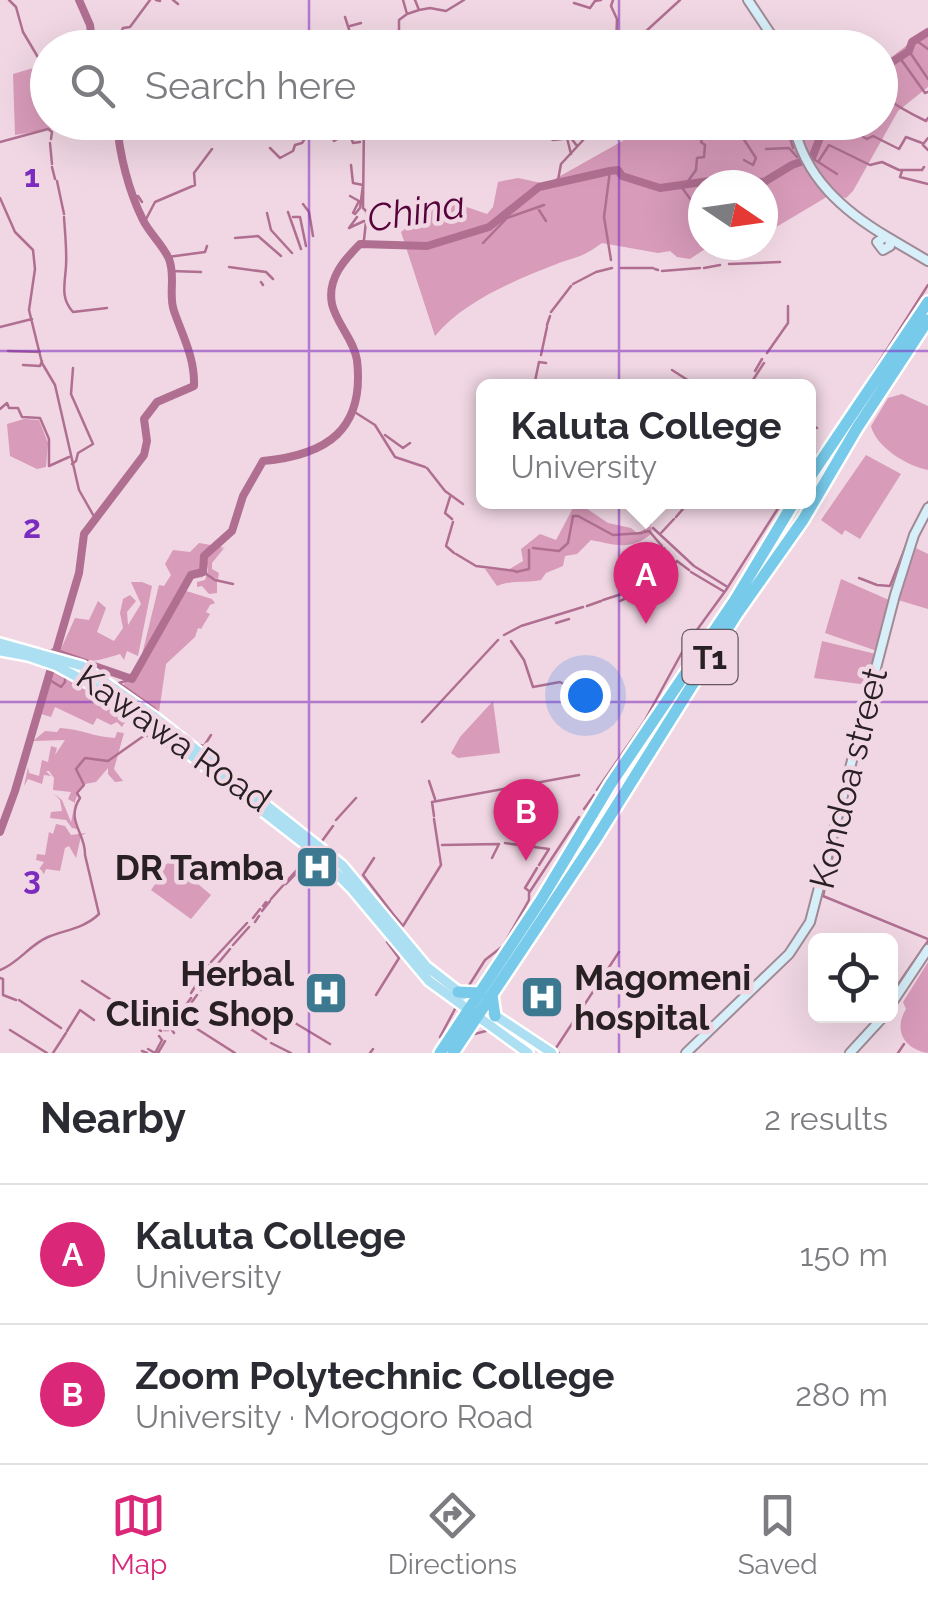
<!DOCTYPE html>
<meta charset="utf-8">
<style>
:root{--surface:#fff;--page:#f7f7f7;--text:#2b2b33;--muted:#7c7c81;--line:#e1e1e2;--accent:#db2777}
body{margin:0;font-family:Raleway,sans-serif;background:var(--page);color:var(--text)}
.controls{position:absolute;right:30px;bottom:30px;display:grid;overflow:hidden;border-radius:15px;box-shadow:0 10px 40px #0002}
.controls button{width:90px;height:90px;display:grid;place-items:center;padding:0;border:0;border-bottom:2px solid var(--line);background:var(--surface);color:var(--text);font:50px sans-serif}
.compass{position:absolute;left:688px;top:170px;width:90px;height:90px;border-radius:50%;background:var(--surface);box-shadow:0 10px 40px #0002;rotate:103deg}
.you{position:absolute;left:585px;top:695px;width:35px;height:35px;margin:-25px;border:8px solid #fff;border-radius:50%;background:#1a73e8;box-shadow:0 0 0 15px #1a73e833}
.badge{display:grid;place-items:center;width:65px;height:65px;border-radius:50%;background:var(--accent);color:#fff;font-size:32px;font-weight:700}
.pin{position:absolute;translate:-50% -82px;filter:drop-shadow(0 2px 5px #0008)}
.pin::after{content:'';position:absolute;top:52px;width:35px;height:30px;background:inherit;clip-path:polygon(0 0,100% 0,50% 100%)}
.popup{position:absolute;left:476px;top:379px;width:340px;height:130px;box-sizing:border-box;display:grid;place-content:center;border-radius:15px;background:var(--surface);filter:drop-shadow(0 2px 8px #0005);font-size:32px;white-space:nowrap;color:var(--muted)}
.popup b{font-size:38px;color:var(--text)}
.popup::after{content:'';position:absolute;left:50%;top:100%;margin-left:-20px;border:20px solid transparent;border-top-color:var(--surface)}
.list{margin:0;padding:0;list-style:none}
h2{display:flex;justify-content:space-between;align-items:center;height:130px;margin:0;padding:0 40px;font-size:42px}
h2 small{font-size:32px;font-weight:400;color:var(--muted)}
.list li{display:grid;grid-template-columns:65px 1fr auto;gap:30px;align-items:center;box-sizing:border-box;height:140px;padding:0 40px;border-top:2px solid var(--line)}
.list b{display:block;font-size:38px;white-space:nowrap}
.list p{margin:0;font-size:32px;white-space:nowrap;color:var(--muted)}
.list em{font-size:32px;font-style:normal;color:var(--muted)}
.icon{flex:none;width:55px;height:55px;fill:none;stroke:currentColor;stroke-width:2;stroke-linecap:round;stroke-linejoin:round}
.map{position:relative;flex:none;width:928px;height:1053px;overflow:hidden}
.search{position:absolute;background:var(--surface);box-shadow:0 10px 40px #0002;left:30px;right:30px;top:30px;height:110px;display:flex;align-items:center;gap:25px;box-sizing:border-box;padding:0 35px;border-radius:55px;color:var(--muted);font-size:38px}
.sheet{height:410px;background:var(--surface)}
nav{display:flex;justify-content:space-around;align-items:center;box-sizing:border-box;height:140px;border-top:2px solid var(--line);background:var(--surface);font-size:28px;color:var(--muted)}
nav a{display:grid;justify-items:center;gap:5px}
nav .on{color:var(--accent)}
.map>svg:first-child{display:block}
.green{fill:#d89bba}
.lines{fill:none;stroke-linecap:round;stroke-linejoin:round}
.stream{stroke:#b06f91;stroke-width:2.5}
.river{stroke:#b06f91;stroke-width:8}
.secondary-casing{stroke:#a18a95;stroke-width:12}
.primary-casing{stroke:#fff;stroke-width:14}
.highway-casing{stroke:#fff;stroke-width:16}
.secondary{stroke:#d6eff9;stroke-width:8}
.primary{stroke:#addff2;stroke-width:9}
.highway{stroke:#77caea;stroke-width:11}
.grid{fill:none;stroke:#7b2cbf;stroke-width:2.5;stroke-opacity:0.55}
.labels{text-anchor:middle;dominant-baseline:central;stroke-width:9;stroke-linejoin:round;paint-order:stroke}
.shield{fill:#f0d7e3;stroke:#65575d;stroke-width:2.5}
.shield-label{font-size:32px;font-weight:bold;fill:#292024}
.street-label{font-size:35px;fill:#292024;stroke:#f0d7e3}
.poi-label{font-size:35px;font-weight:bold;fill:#292024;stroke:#f0d7e3;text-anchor:end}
.water-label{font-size:38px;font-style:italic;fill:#55033a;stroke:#f0d7e3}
.grid-label{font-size:32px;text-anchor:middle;font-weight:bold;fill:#7b2cbf;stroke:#f0d7e3;stroke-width:9;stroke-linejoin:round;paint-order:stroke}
</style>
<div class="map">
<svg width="928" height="1053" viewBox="0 0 928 1053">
<rect width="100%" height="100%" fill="#f0d7e3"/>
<path class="green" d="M928,29V87L898,111L853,191L846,198L830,195L778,226L763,229V185H703V245H711L690,259L677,257L670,251L658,253L602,243C583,257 579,256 559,263C516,280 465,300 435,336L401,232L406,228L421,227L434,204H458L487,214L493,207L498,182L518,178L546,184L626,139L669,130L721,127L730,123L880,122L881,65Z
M43,65L47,67L48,122L62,124L57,128L15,135L13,74Z
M902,394L928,406V470C907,466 876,447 871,426L888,398Z
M24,419L39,420L48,443L46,467L37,469L10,456L7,424Z
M866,455L901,474L860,539L845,530L842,535L821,520Z
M567,502L574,505L577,502L608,523L631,528L637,533L651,526L652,533C632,551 616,545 591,540L577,554L565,556L563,566L546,573L541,580C526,583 511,580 497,586L485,569L508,570L523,561L521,549L540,534L556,540L573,508H568Z
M199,543L223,547L220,550L225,547L212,563V569L219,573L218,579L208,577L217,581V593L209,594L202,586L197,587V582L205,580L208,570L206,560L200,561L206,568L203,577L192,579L183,590L212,599L215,603L210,605L206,612L210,614L201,629L198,628L195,637L166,664L159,712L123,687L128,675L139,667L159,585L164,586L171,575L165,564L173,550L190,552Z
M916,548L928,554V609L898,600Z
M841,579L889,600L877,651L825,633Z
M131,582H142L152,586L138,656L127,651L124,660L120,654C96,661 81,667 60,651L75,618L89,620L98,601L106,608L97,632L114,641L123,628L120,613L123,599L130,595L136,601L127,612L128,625L141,604Z
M822,641L876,654L868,685L814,678Z
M53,665L106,694L130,714L122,727L117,722L111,725L97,718L93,725L55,707L51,717L38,713Z
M493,701L500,753L458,758L451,753L460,737Z
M60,728C80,729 95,737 115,738L117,732L124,733L114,769L123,781L115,782L108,774V768L96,782L85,784C74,796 70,813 77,829L72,828L66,820L50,818L51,812L62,811L60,800L54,794L62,800L71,822L75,803L68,799L71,792L53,790L54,778L49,771H46L51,776L44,775L42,784L28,779L24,786L28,767L29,773L39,776L42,760L48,762L51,746L57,748L55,755L65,740L33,741L45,731L57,732Z
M56,824L65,826L71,835L86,833L81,836L76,858L69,846L65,848L60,871L46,869L44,874L37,872L44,862L36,860L37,854L45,855L49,832L53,834Z
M172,862L211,895L191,919L151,890L161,876L158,867Z
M928,962V1053C904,1049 893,1030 906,1009L903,1002Z"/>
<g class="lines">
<path class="stream" d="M9,0L16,7L23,32L42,64H47
M156,0L160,1
M173,0L178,4
M613,0L611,6L617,19L616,48
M574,3L590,8L595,1L601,0
M419,10L430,8L446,11L464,0
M407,14L419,10L415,0
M345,17L355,48
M350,26L361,23
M917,41L928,49
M617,42L644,33L680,0
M113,48L123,28L130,27L150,0
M402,48L399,44V20L407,14L403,0
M909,51L928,79
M900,58L925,93L928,92
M880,94C894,104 911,114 926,121L928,118
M523,122L553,140L571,138L577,146
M841,122L845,131L856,137L858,134L867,139L873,136L899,149L906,137L922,143
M789,127V134
M589,134L597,122
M741,135L756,158L753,165L744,160
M569,137L585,128
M567,138L571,154
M790,138L793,148
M0,142L48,129L52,132L51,139
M50,143L52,164
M924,143L928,138
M923,145L928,150
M270,148L280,158L293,151L295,145L302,143L306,137L329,133L333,134L334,141L349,132L353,143L360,142
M766,149L789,148L797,157
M812,158L837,174
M818,162L829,145L870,165L882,162L899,170H922L924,167
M351,165L353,183L363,185L360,208L355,214
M52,167L55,179
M610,171L604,217L611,260
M902,171L900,177L928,184
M811,176L831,199
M558,180L561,164L586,137
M57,181L64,214
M686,184L696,170L697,158L704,157L705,145L701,142L704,134L737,137L740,133L734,128L736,122
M680,185L691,200L703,201
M763,193L765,200
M350,196L359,201L353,213
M0,198L15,232L33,250L35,269L29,310L42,363L55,385L79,490L96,520
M133,198L138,196L142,202
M303,204L309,212L313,236
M539,210L546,221
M288,212L301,249
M267,213L271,230L292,253
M64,217C65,233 67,251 66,266C65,284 60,298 73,312L107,308
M293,217H300L306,246
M357,217L349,228L364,221
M144,223L155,202L195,185L194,173L212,149
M235,238L258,236L281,256
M483,243L507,218L544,205
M360,244L364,240L367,212L363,208L364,122
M168,257L205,252L207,246
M729,264L780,262
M229,267L266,272L273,279
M621,268H638
M639,268H653
M704,268L720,265
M655,269L658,270
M171,271L201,272
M662,271L700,268
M261,282L263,285
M573,284L596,272L612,268
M551,312L571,286
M547,325L550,316
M0,327L32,319
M8,351L40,352
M767,353L788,323V306
M541,355L547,327
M23,365L40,366L42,361
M672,370L697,386
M755,371L762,359
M751,383L764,363
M534,386L539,362L546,363
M0,409L7,403L9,408H18L22,417L40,418L49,439V466L69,457
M353,411L375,425L395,457L425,467
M846,414L928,285
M808,423L817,428
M385,435L403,448L410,443
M72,464L76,461L78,453L93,444L71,394L73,368
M808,466L830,437
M427,468L445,491L463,504
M450,497L445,513L452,519
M630,502L650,524
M919,516L928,502
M676,517L689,502
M453,522L446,546L454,553
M653,528L694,566L726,586
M912,531L918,519
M644,532L649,531L662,546
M661,533L674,519
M533,548L559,551L568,543L573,516H578L613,535L642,533
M664,548L671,559
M456,554L476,566L515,571
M203,572L215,580L233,584
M516,572L529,569V550
M691,572L723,591
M663,574L677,561L689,570
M859,578L877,585L890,586L909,538
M650,581L663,567
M640,587L648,583
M630,591H631
M603,600L628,592
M620,601L654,585
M587,606L601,601
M556,623L569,619
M504,635L521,626L583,607
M0,639L54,652
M511,641L524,660L533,687L560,682L588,698
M48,679L61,687L65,682V676
M132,679L119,683L154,708L163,720
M422,722L498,640
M195,744L204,746L211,735
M206,773L231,794
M429,781L435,799
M597,790L644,722L686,645L726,590L782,502
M584,809L594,795
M434,816L432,802L579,775
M842,817L845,803
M842,818L823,896L928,939
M336,820L356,798
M322,841L333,826
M505,843L549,849L539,865
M442,845L499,844L492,858
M374,858L363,875L393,914
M348,866L375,898
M286,884L312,857
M529,891L525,888L537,868
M271,899L310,855
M263,906L266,902
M262,911L270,901
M393,914L403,926L441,865L434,819
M253,918L260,909
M255,922L259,916
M233,945L249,927
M211,962L247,923
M215,967L230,949
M0,970C19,963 29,945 48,937C65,930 85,928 99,914L85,855C86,833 65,821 80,798L77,793L84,785L76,769L85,758L108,761L145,735L161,740L168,747
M0,978L3,979V995L16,1000
M82,981L127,1010
M468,987L485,960L503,946L529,900V893L579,817
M201,990L213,971
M191,993L209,965
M376,995L399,958L387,942
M890,996L928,941
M19,1000L61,1028
M209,1002L266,1039
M131,1012L161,1031
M183,1014L197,995
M290,1020L330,1044
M515,1024L559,1053
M191,1025L235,1053
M10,1030L47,1053
M164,1030H168L191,998
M67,1031L80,1010L94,1020
M174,1033L172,1030L180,1018
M471,1035L493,1029
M444,1042L440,1037L455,1009
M271,1043L291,1053
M556,1048L619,952
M148,1049L155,1053L162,1040L159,1036
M142,1051L147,1053
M53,1053L66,1033
M158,1053L165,1041
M370,1053L373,1049
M898,1053L904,1044"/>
<path class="river" d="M79,0L90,25L93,48
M880,77L883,68L909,51L912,42L928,32
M54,652L132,679L191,575L203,572L204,556L232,531L243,496L263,461C327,455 365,430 357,360C354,340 336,323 332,304C327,279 344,260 360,244L427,246L489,227L539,187L610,171L618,170L622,176L660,188L717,180L764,182L792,165L812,158L823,130L833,122
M0,832L15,791L79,573L84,534L144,455L147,441L144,419L157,402L194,386C195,358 183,337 174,311C168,294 176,277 169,259C163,245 150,234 143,220C129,192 119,154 117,122"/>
<g class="secondary-casing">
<path id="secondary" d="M748,0L780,48
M793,122C804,177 843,211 889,238L890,246L883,250L877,242L885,237
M889,238L928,261
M890,1006L928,949
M686,1053L789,954L810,922L895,595L914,535L928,508
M850,1053L884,1016"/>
</g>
<g class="primary-casing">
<path id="primary" d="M0,643L82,666L156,718L342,865L426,966L463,995
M0,651L28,656L57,666L121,701L315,852L352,889L429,981L528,1053
M493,1014L552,1053"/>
</g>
<g class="highway-casing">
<path id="highway" d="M808,480L928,302
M458,992L480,993
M492,995L495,1016
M440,1053L541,900L610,785L735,600L794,502
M453,1053L595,840L736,615L803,520L857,428L928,320"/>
</g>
<use href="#secondary" class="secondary"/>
<use href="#primary" class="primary"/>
<use href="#highway" class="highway"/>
</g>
<path class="grid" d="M309,0V48M619,0V48M309,122V1053M619,122V1053M0,351H928M0,702H928"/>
<defs>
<g id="hospital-square" transform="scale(2.25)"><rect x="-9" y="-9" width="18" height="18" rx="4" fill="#3c7990" stroke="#f0d7e3"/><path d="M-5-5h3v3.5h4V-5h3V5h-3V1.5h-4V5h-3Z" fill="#fff"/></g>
</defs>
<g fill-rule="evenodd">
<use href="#hospital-square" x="317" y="867"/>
<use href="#hospital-square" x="326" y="993"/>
<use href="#hospital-square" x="542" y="997"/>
</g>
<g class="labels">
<rect class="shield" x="682.5" y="630" width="55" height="54" rx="8"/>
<g class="shield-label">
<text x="710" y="657">T1</text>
</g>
<g class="street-label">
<text transform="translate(174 738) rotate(35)">Kawawa Road</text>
<text transform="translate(848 778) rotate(-76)">Kondoa street</text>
</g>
<g class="poi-label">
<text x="284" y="867">DR Tamba</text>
<text x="294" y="973">Herbal<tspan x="294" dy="40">Clinic Shop</tspan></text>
<text x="574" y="977" text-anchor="start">Magomeni<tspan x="574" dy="40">hospital</tspan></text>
</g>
<g class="water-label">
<text transform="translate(416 211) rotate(-9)">China</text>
</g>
</g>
<g class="grid-label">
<text x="32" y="187">1</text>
<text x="32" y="538">2</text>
<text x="32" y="889">3</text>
</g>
</svg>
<div class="controls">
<button><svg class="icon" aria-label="locate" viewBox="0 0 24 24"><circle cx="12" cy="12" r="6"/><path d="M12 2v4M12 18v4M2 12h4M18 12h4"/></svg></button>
</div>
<svg class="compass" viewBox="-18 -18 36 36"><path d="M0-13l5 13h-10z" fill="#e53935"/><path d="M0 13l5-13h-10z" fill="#7c7c81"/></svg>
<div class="you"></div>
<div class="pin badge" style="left:646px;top:624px">A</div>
<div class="popup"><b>Kaluta College</b>University</div>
<div class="pin badge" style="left:526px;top:861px">B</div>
<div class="search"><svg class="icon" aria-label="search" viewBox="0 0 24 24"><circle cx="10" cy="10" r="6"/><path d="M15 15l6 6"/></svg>Search here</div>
</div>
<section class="sheet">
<h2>Nearby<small>2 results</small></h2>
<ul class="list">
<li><span class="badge">A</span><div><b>Kaluta College</b><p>University</p></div><em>150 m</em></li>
<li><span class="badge">B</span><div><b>Zoom Polytechnic College</b><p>University · Morogoro Road</p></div><em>280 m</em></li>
</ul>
</section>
<nav>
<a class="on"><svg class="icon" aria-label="map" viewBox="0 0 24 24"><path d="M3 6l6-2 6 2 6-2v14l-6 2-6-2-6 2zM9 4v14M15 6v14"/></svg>Map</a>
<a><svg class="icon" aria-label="directions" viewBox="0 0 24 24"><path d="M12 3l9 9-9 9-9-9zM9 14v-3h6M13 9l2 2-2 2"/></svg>Directions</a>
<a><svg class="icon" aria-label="saved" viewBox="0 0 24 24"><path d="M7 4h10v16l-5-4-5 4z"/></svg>Saved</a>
</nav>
